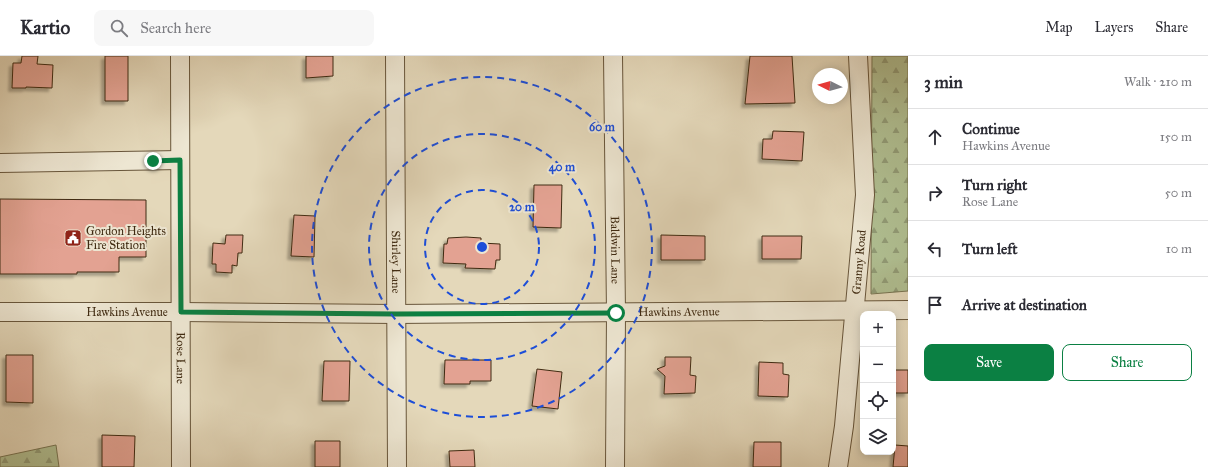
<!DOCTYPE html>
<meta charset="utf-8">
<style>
:root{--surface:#fff;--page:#f7f7f7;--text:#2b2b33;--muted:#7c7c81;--line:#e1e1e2;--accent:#0b8043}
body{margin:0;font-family:"IM FELL Great Primer",serif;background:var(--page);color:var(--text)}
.controls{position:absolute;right:12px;bottom:12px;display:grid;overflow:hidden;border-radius:8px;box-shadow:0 2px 10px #0003}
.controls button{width:36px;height:36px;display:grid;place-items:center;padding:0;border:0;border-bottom:1px solid var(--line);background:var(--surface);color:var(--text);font:20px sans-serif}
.compass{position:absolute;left:812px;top:12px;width:36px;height:36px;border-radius:50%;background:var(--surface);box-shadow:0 2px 10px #0003;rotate:275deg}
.stop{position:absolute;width:12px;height:12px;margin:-9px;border:3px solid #0b8043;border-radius:50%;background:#fff}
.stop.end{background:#0b8043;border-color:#fff;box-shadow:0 1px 4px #0008}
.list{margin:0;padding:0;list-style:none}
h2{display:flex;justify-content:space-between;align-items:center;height:52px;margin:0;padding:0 16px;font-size:17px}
h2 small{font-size:13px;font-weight:400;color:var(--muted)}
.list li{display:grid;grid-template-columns:26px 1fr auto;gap:12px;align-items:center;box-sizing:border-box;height:56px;padding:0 16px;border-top:1px solid var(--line)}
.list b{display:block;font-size:15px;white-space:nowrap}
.list p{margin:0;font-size:13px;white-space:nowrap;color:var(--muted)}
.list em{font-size:13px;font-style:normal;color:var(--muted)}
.actions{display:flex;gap:8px;padding:12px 16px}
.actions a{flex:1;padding:9px 0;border:1px solid var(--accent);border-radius:8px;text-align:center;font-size:14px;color:var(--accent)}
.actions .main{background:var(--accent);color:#fff}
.icon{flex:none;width:22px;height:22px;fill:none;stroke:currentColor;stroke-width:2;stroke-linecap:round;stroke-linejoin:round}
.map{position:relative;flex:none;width:908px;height:411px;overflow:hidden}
header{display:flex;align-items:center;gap:24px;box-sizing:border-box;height:56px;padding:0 20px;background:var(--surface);border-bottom:1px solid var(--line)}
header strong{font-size:19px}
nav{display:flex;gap:22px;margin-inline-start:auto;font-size:14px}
.search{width:280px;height:36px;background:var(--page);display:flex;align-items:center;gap:10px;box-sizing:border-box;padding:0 14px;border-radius:8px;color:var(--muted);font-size:15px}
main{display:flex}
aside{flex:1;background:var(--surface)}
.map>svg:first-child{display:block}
.forest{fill:url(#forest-firs);stroke:#787452}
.building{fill:#e3a292;stroke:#3f2a11;filter:url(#shadow)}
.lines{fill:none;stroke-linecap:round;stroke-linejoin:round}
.minor-casing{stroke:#68563b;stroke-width:20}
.minor{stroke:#ede6d2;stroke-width:18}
.route{stroke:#0b8043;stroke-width:5}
.ring{fill:none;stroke:#1d4ed8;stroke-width:2;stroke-dasharray:7 5}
.labels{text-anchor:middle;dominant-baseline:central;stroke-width:4;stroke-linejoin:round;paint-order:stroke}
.poi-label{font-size:12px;fill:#3f2a11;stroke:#ede6d2;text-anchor:start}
.street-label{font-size:12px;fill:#3f2a11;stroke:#ede6d2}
.centre{fill:#1d4ed8;stroke:#ede6d2;stroke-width:2}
.ring-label{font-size:12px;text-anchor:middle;font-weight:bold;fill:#1d4ed8;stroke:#ede6d2;stroke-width:4;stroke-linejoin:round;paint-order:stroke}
</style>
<header>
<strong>Kartio</strong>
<div class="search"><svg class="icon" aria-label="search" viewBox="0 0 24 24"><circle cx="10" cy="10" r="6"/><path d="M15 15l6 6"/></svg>Search here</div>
<nav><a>Map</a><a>Layers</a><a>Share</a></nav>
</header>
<main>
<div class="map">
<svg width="908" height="411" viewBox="0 0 908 411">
<defs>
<pattern id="forest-firs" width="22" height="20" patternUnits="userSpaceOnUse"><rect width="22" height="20" fill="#b0bf92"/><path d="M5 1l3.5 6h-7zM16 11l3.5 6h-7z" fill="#919b76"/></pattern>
<filter id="shadow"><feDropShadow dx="-3.5" dy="3.5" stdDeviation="1" flood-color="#0004"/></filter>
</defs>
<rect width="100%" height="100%" fill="#e4d8ba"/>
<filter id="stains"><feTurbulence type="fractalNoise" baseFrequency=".005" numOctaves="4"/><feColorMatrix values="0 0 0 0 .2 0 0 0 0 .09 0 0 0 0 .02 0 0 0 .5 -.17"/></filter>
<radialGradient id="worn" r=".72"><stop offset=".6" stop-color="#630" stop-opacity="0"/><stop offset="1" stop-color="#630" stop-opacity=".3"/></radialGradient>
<path class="forest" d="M872,0H908V235L871,238Z
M56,389L59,411H0V401Z"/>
<path class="building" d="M22,0H38L37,8L53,9L52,32L26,31V32H12L13,7H21Z
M105,0H128V45H105Z
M306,0H333V20L306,22Z
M750,0H792L795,47L745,48Z
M773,75L804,76L802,105L762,103L763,83H772Z
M534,129H562L561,172L533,171Z
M0,143L146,144V201H119V216H77V218H0Z
M294,159L315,160L314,201L291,200Z
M226,179H243L242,197H238L237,210L232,209V217L216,216V208H212L213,187L225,188Z
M661,179L705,180V204H661Z
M762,180H802L801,203H762Z
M466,181L481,182V187L500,188V204H496L495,213L465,212L466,208L443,207L444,188H447L448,182Z
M6,299H33V347L6,346Z
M665,301H691L690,319L696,320L695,337L664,338L665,320L657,313L665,310Z
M445,304H491V325H470V328H444Z
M324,305H350L349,345H322Z
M759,306L783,307V318L789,319L788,341L758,340Z
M537,313L562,316L558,353L532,350Z
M893,314H908V337H893Z
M102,379L135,380L134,411H102Z
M315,385H340V411H315Z
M754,386H781V411H753Z
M895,389L908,390V411H893Z
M474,394L475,411H450L449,395Z"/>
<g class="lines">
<g class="minor-casing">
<g id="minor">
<path id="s1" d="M180,0L181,411"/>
<path id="s2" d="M395,0L397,411"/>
<path id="s3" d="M613,0L616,257L615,411"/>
<path d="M0,107L180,104"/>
<path id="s4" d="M0,256H181L396,258L908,254"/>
<path id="s5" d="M838,411L844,370L865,139L858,0"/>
</g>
</g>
<use href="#minor" class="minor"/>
</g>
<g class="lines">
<path class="route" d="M153,105L180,104L181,256L396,258L616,257"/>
</g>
<g class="ring">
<circle cx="482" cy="191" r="57"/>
<circle cx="482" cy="191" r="113"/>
<circle cx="482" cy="191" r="170"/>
</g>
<defs>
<g id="civic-square" transform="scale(0.9)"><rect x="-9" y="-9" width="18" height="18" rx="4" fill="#8f2418" stroke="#ede6d2"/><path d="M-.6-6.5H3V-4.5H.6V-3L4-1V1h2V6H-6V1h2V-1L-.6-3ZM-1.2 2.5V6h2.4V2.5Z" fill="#fff"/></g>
</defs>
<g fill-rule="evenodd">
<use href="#civic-square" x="73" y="182"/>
</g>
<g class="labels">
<g class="poi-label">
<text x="86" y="175">Gordon Heights<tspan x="86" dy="14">Fire Station</tspan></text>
</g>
<g class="street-label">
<text stroke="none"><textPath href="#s3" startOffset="194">Baldwin Lane</textPath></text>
<text stroke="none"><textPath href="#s2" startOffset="206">Shirley Lane</textPath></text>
<text stroke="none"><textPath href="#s5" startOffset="206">Granny Road</textPath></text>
<text stroke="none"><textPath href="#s4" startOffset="127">Hawkins Avenue</textPath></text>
<text stroke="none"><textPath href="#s4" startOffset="679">Hawkins Avenue</textPath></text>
<text stroke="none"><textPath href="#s1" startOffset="302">Rose Lane</textPath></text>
</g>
</g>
<circle cx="482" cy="191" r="6" class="centre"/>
<g class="ring-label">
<text x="602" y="75">60 m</text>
<text x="562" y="115">40 m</text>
<text x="522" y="155">20 m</text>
</g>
<rect width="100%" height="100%" filter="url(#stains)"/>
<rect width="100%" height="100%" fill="url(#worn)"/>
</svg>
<div class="controls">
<button>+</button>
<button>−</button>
<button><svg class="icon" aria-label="locate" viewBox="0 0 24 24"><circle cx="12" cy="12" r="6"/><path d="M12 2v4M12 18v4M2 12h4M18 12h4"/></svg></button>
<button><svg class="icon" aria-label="layers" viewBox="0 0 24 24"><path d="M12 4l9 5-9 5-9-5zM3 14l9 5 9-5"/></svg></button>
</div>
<svg class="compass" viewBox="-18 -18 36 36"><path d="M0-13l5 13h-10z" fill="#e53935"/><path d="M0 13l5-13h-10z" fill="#7c7c81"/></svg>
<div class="stop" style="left:616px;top:257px"></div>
<div class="stop end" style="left:153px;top:105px"></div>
</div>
<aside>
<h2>3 min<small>Walk · 210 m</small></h2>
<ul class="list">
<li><svg class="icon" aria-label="ahead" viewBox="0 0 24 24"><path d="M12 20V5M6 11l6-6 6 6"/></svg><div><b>Continue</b><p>Hawkins Avenue</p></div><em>150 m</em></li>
<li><svg class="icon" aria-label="right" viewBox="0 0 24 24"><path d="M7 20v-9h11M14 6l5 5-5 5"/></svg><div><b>Turn right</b><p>Rose Lane</p></div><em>50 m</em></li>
<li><svg class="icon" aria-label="left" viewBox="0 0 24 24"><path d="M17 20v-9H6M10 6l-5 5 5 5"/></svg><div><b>Turn left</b></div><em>10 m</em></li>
<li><svg class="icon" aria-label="arrive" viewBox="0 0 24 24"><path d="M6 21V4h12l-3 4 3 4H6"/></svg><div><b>Arrive at destination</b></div></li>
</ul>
<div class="actions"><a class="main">Save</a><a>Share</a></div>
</aside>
</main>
